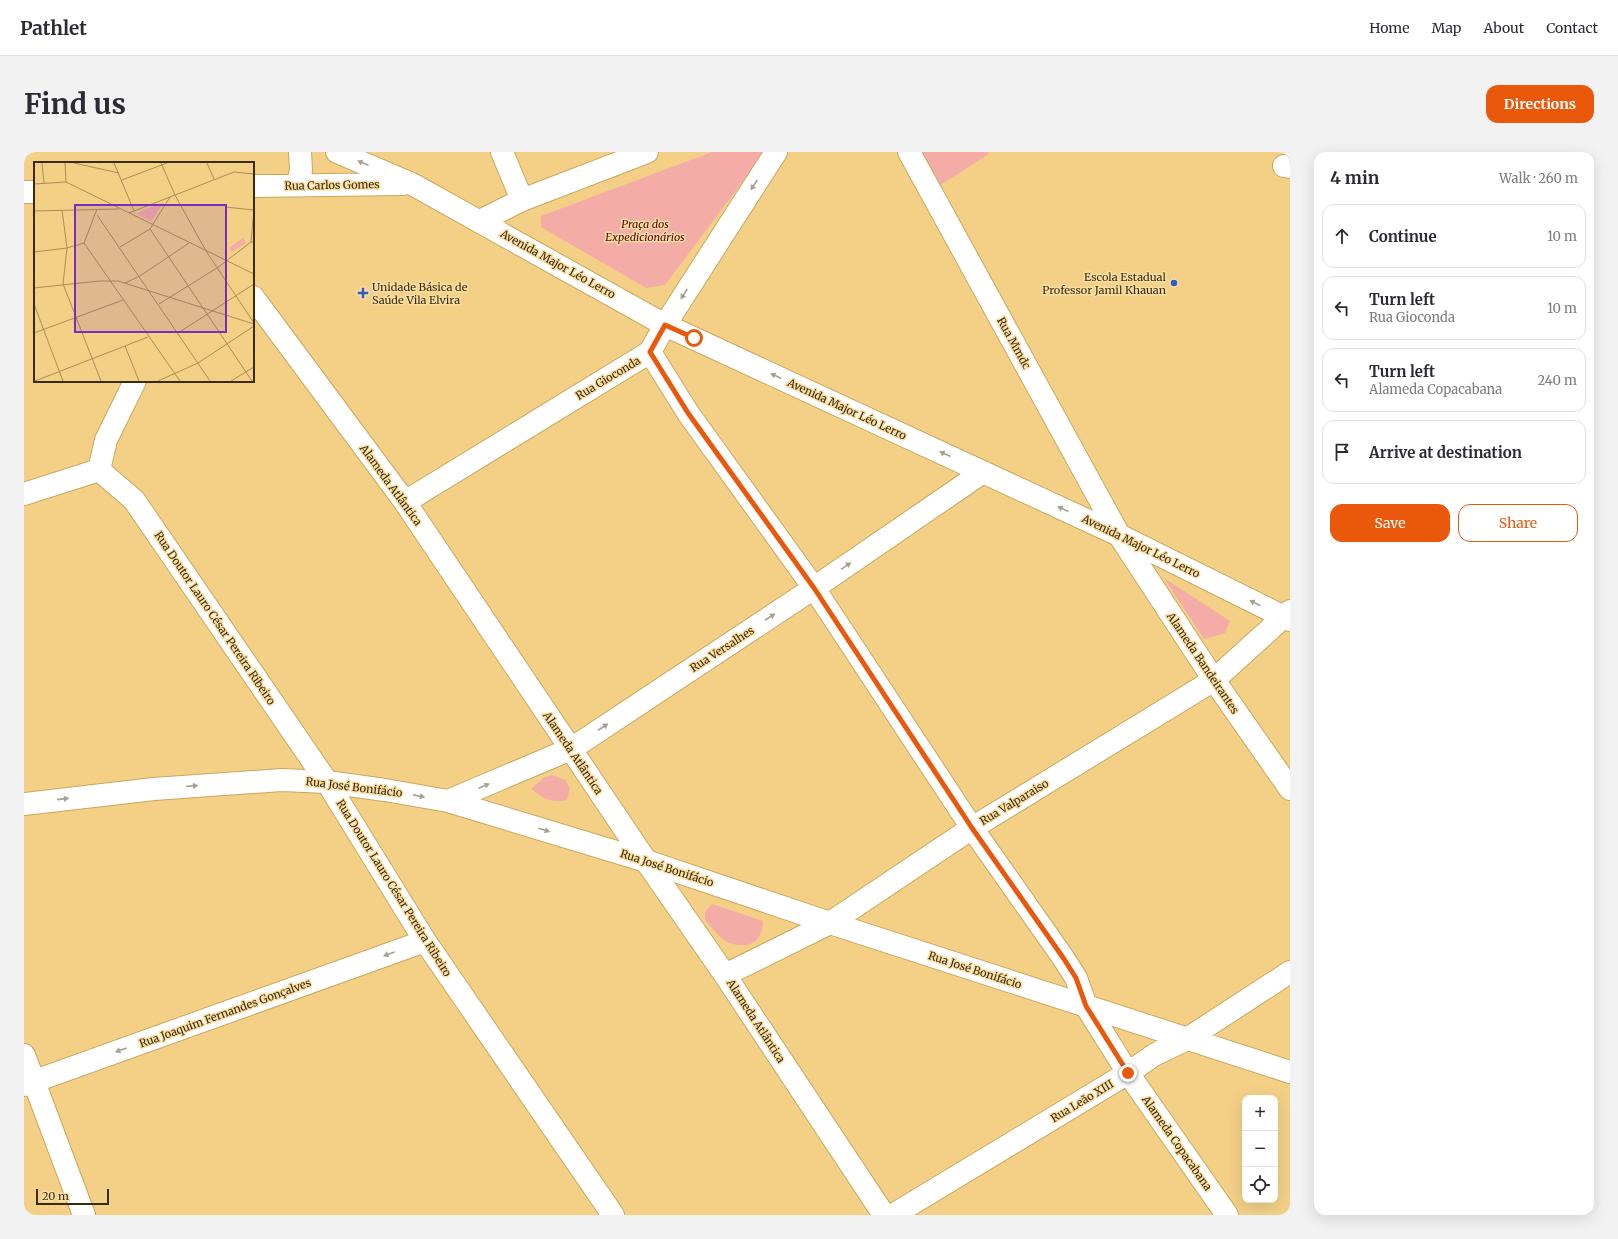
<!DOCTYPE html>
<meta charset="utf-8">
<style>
:root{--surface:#fff;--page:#f2f2f3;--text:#2b2b33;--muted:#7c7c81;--line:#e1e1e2;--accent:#ea580c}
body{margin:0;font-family:Merriweather,serif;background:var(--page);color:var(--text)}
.controls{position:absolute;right:12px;bottom:12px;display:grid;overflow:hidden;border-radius:8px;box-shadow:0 4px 16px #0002}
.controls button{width:36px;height:36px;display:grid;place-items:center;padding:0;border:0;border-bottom:1px solid var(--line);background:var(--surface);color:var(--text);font:20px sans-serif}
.scale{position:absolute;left:12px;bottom:10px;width:73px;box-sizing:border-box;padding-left:4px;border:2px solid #392b0b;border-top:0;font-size:11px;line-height:14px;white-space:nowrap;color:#392b0b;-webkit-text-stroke:3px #fadea4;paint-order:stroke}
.stop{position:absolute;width:12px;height:12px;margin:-9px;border:3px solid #ea580c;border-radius:50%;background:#fff}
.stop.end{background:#ea580c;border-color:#fff;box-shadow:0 1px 4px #0008}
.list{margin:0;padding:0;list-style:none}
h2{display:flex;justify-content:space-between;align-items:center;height:52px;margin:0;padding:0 16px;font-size:17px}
h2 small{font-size:13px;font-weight:400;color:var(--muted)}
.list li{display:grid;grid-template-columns:26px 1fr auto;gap:12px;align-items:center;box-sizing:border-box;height:64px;margin:0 8px 8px;padding:0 8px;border:1px solid var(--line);border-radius:12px}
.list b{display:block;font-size:15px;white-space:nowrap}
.list p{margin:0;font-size:13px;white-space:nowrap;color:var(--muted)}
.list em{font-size:13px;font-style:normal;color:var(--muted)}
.actions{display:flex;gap:8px;padding:12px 16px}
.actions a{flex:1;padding:9px 0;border:1px solid var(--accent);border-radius:12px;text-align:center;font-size:14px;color:var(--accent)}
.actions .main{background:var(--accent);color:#fff}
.icon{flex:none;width:22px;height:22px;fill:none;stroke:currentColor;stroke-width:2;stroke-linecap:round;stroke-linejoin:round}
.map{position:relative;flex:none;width:1266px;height:1063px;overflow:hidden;border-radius:12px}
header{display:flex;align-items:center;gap:24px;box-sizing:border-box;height:56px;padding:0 20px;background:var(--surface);border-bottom:1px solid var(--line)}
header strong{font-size:19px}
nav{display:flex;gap:22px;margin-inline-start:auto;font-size:14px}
.intro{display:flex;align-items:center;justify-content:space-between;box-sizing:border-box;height:96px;padding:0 24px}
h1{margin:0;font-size:28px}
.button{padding:10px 18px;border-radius:12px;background:var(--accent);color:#fff;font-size:14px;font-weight:700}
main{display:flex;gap:24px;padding:0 24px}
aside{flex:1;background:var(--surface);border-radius:12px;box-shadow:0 4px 16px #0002}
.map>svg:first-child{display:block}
.green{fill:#f3ada6}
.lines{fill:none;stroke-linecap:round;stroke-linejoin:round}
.minor-casing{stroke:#c9a75d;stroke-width:24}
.minor{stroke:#fff;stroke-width:22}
.oneway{fill:#a6a091}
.route{stroke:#ea580c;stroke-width:5}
.poi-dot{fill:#315ac9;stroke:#fadea4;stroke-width:1.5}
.labels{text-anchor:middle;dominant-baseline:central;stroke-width:3;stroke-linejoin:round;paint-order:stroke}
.street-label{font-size:11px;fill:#392b0b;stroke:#fadea4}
.park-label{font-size:11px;font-style:italic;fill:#570108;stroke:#fadea4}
.poi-label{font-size:11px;fill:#392b0b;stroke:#fadea4;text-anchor:end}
.inset-road{fill:none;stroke:#a98e55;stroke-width:1}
.view{fill:#7b2cbf;fill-opacity:0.15;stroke:#7b2cbf;stroke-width:2}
.inset-edge{fill:none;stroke:#392b0b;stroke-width:2}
</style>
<header>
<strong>Pathlet</strong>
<nav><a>Home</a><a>Map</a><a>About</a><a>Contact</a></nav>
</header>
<div class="intro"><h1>Find us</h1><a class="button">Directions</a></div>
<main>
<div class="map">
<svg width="1266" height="1063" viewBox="0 0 1266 1063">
<rect width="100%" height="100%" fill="#f3d086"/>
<path class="green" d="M688,0H741L641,133L622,136L517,75V64Z
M897,0H963L965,2L915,34Z
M1140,426L1206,469L1201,481L1180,487Z
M528,623L541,628L546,637L543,648C527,651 520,647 507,637L519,626Z
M688,752L739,769C739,789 725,798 706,791C698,789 686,774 681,767V760Z"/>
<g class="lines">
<g class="minor-casing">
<path id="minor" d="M313,0L388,32L641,173L1095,383L1266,468
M478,0L498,48
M885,0L1095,383L1190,528L1266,637
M1260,14L1266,15
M274,33L277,18L276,0
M229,34L379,32
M0,40H11
M456,69L498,48L623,0
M229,145L381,350L622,709L701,823L860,1063
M626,200L664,261L790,436L948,676L1040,807L1052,826L1062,854L1104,921L1203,1063
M75,318L110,348L303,630L401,789L589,1063
M75,318L82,288L111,229
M0,342L75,318
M381,350L626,200L641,173L752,0
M424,649L547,597L790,436L959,320
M0,652L130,637L258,628L303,630L361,638L424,649L622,709L806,771L1266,920
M701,823L806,771L948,676L1190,528L1266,459
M0,903L60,1063
M0,933L401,789
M869,1063L1104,921L1130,903L1163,887L1266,820"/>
</g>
<use href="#minor" class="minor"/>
</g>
<defs><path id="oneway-solid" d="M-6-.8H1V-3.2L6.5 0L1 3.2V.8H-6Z"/></defs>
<g class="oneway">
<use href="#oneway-solid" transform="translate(339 11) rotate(-157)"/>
<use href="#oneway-solid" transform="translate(730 33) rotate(123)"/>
<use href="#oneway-solid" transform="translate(660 142) rotate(123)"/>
<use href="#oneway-solid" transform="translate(752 224) rotate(-155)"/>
<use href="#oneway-solid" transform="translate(921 302) rotate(-155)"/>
<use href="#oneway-solid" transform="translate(1039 357) rotate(-155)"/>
<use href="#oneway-solid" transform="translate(822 414) rotate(-35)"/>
<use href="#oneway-solid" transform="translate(1231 451) rotate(-153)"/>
<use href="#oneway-solid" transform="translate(746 465) rotate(-33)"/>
<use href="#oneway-solid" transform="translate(579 575) rotate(-33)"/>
<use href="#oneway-solid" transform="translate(168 634) rotate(-5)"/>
<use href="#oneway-solid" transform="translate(460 634) rotate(-23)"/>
<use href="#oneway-solid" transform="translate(395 644) rotate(11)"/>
<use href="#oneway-solid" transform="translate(39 647) rotate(-6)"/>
<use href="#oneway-solid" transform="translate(520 678) rotate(17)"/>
<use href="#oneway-solid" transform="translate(365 802) rotate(160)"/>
<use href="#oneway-solid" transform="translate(97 898) rotate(160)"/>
</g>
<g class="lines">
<path class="route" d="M670,186L641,173L626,200L664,261L790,436L948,676L1040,807L1052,826L1062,854L1104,921"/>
</g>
<g class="poi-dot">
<circle cx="1150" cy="131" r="4"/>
<path d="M337 135h4v4h4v4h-4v4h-4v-4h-4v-4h4z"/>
</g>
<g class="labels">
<g class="street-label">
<text transform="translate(308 33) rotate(-1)">Rua Carlos Gomes</text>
<text transform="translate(534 112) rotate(29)">Avenida Major Léo Lerro</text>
<text transform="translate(990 191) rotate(61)">Rua Mmdc</text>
<text transform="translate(584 226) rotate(-31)">Rua Gioconda</text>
<text transform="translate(823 257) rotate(25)">Avenida Major Léo Lerro</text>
<text transform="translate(367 333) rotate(54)">Alameda Atlântica</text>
<text transform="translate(1117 394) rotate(26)">Avenida Major Léo Lerro</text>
<text transform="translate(191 466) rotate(56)">Rua Doutor Lauro César Pereira Ribeiro</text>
<text transform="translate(698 497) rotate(-33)">Rua Versalhes</text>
<text transform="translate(1179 511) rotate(56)">Alameda Bandeirantes</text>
<text transform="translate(549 601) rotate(56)">Alameda Atlântica</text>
<text transform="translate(330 635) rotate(7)">Rua José Bonifácio</text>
<text transform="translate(990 650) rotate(-31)">Rua Valparaiso</text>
<text transform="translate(643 716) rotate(18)">Rua José Bonifácio</text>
<text transform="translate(370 736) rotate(58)">Rua Doutor Lauro César Pereira Ribeiro</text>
<text transform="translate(951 818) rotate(18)">Rua José Bonifácio</text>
<text transform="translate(201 861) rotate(-20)">Rua Joaquim Fernandes Gonçalves</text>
<text transform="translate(732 869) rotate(57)">Alameda Atlântica</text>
<text transform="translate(1058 949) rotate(-31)">Rua Leão XIII</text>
<text transform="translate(1153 991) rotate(55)">Alameda Copacabana</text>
</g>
<g class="park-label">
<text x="621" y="72">Praça dos<tspan x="621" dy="13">Expedicionários</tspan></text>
</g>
<g class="poi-label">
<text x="1142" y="125">Escola Estadual<tspan x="1142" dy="13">Professor Jamil Khauan</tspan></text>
<text x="348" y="135" text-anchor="start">Unidade Básica de<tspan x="348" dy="13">Saúde Vila Elvira</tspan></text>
</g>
</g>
<g transform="translate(10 10)">
<rect width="220" height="220" fill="#f3d086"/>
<path d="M130,40L117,59L103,52V51ZM209,76L212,81L198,90L195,86Z" fill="#f3ada6"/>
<path class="inset-road" d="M8,1L10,21M31,1L32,20M40,1L85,11M80,1L100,49M127,1L141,33L172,89L220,161M173,1L180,17M88,18L133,1M0,22L32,20L220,112M191,45L220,48M28,48L33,86L29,122L67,219M0,49L85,47M95,51L200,10L220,12M63,53L176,219M116,67L218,219M217,80L220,47M50,81L146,219M50,81L63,47M86,85L116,67L136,35M0,90L33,86L50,81M91,121L106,114L155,81M0,126L65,119H84L220,162M0,142L29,219M125,142L183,106L217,80H220M0,171L89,138M144,171L220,122M91,184L105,219M1,219L114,175M124,219L164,201L220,164M197,219L220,205"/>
<path class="view" d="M41,43H192V170H41Z"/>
<rect width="220" height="220" class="inset-edge"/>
</g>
</svg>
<div class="controls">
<button>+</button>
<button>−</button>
<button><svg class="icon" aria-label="locate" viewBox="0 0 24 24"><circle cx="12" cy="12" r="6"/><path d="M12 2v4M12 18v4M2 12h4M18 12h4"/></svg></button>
</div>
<div class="scale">20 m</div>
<div class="stop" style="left:670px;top:186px"></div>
<div class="stop end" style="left:1104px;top:921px"></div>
</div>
<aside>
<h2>4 min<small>Walk · 260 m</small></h2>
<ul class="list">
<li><svg class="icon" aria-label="ahead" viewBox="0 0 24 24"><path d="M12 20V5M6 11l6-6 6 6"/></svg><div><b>Continue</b></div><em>10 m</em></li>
<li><svg class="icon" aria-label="left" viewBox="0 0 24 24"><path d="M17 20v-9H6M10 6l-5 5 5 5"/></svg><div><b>Turn left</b><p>Rua Gioconda</p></div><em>10 m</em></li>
<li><svg class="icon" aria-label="left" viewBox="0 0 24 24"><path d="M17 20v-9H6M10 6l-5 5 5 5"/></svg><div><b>Turn left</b><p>Alameda Copacabana</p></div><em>240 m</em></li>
<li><svg class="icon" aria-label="arrive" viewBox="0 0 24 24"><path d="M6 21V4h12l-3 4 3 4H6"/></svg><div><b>Arrive at destination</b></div></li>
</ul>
<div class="actions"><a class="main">Save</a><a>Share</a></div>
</aside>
</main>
